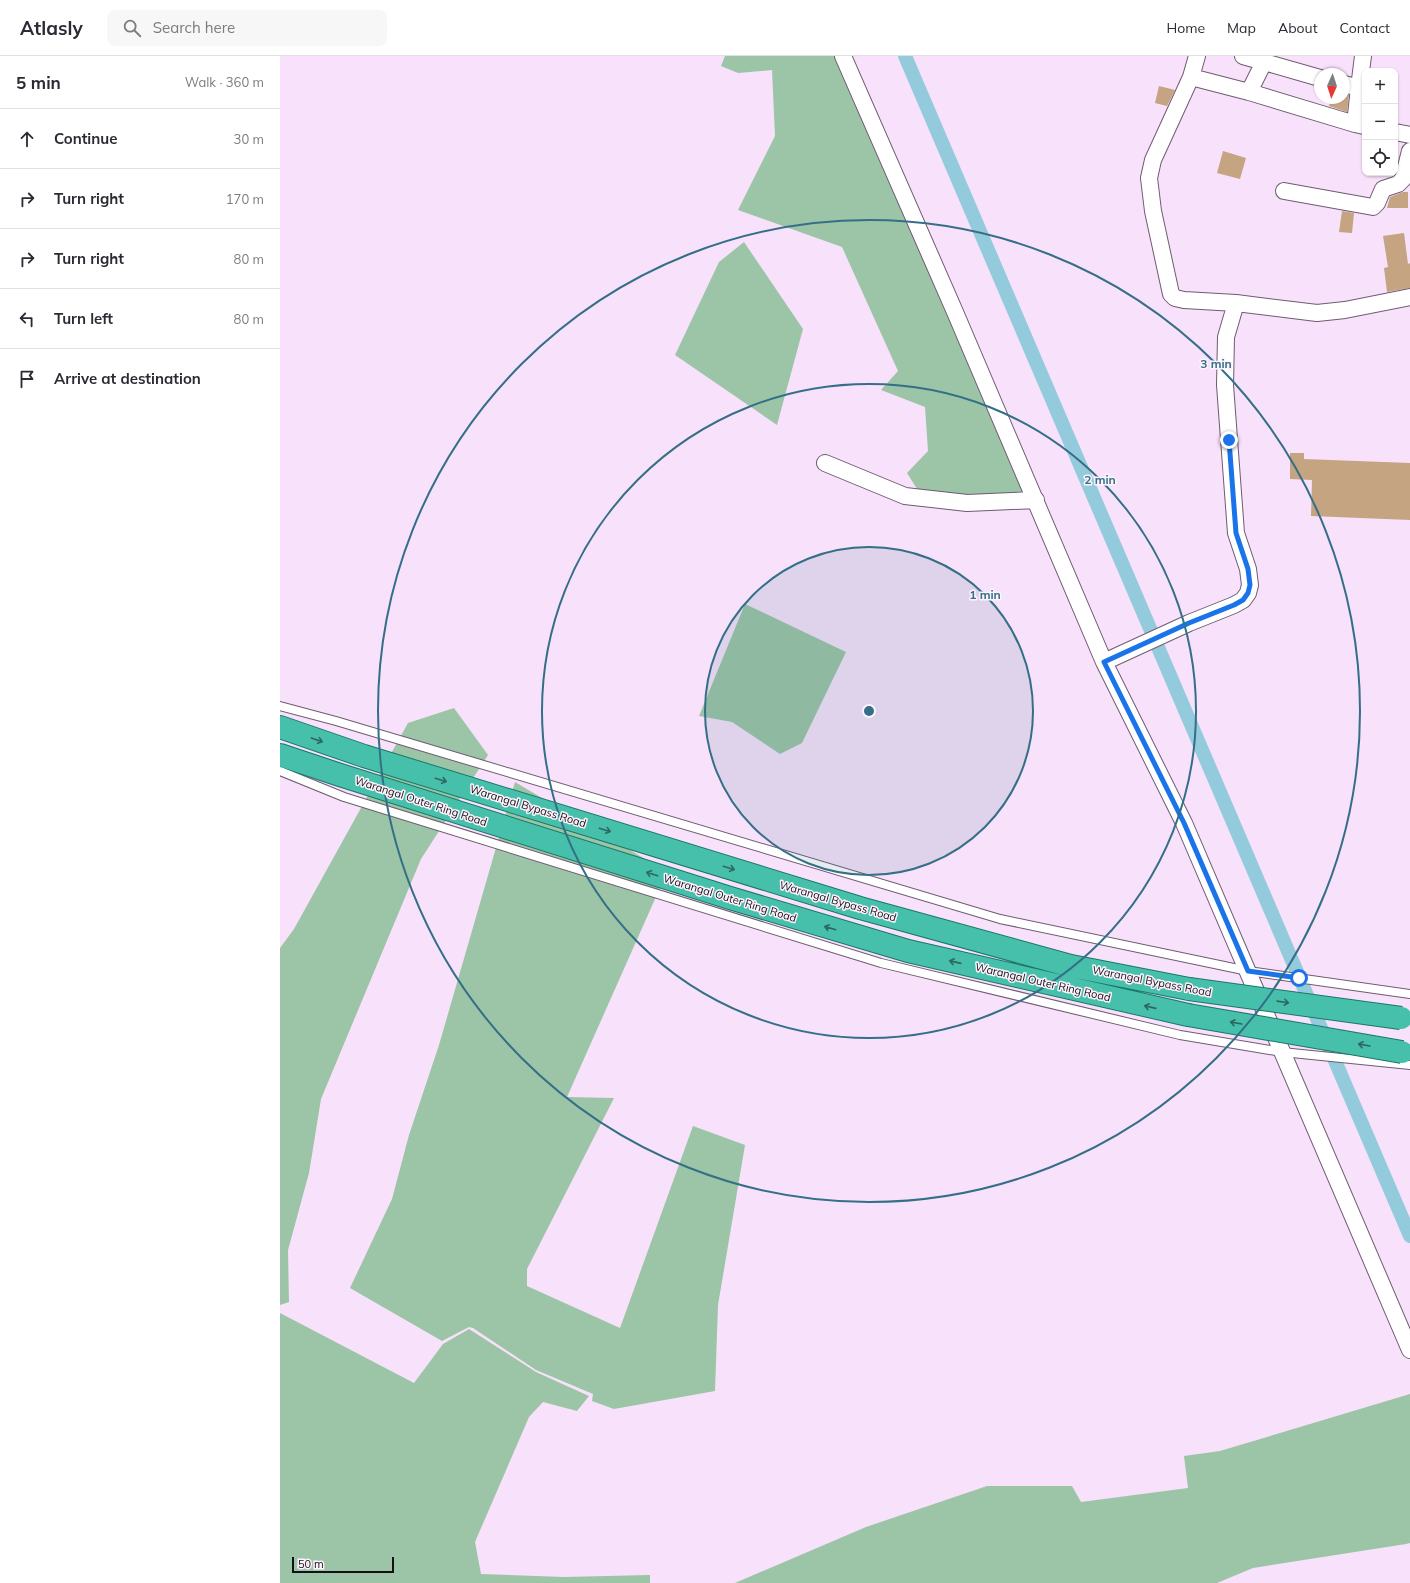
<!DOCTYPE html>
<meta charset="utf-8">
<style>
:root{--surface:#fff;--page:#f7f7f7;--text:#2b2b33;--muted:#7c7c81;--line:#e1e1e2}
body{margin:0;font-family:Mulish,sans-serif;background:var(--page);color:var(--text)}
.controls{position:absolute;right:12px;top:12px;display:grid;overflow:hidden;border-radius:8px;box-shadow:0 1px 3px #0004}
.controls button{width:36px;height:36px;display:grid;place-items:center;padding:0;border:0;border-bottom:1px solid var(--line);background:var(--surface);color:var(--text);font:20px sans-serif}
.compass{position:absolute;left:1034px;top:12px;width:36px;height:36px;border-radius:50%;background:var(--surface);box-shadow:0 1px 3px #0004;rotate:183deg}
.scale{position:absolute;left:12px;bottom:10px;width:102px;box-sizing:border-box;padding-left:4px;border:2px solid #170f17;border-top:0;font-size:11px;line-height:14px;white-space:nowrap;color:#170f17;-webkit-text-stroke:3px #fdf3fd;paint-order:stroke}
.stop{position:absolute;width:12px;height:12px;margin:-9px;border:3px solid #1a73e8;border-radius:50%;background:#fff}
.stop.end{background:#1a73e8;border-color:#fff;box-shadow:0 1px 4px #0008}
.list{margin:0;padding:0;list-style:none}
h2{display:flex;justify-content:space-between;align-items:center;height:52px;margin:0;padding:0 16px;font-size:17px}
h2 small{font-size:13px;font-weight:400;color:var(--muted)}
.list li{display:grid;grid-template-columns:26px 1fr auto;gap:12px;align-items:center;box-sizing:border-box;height:60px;padding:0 16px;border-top:1px solid var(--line)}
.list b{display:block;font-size:15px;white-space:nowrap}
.list em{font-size:13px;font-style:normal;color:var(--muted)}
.icon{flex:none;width:22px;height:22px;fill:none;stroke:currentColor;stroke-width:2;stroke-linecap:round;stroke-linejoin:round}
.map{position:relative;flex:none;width:1130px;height:1527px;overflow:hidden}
header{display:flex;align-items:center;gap:24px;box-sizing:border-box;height:56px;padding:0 20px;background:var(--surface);border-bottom:1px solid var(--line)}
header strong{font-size:19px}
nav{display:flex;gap:22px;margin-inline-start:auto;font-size:14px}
.search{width:280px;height:36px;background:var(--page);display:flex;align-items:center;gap:10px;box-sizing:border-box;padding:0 14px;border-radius:8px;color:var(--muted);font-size:15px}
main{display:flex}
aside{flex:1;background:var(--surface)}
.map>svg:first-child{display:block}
.green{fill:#9cc4a6}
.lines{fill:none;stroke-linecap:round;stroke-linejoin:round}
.canal{stroke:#94cbdc;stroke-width:14}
.building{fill:#c4a481}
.service-casing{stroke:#6f5b71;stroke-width:10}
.minor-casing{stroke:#6f5b71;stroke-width:18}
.trunk-casing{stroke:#187868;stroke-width:24}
.service{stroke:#fff;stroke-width:8}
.minor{stroke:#fff;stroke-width:16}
.trunk{stroke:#46c0aa;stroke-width:22}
.trunk-bridge-casing{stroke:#187868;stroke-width:24;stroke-linecap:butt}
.trunk-bridge{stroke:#46c0aa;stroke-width:22}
.oneway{stroke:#2e6860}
.route{stroke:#1a73e8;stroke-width:5}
.ring{fill:none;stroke:#346f87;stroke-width:2}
.labels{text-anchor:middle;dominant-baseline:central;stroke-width:3;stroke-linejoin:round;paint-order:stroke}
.street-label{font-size:11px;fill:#170f17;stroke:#fdf3fd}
.centre{fill:#346f87;stroke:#fdf3fd;stroke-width:2}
.ring-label{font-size:12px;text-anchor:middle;font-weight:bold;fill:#346f87;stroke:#fdf3fd;stroke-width:3;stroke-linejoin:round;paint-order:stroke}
</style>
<header>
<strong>Atlasly</strong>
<div class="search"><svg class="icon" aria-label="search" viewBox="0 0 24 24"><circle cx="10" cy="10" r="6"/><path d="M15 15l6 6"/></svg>Search here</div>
<nav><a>Home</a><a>Map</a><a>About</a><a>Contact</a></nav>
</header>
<main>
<aside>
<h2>5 min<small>Walk · 360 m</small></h2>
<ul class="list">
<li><svg class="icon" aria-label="ahead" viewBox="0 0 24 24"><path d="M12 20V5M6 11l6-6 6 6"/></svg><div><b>Continue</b></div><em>30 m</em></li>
<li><svg class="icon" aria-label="right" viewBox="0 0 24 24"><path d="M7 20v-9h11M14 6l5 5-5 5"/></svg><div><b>Turn right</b></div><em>170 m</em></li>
<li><svg class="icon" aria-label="right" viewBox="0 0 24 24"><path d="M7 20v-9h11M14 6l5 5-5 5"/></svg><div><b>Turn right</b></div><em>80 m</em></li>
<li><svg class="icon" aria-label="left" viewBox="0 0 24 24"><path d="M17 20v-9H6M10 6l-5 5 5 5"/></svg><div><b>Turn left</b></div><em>80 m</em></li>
<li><svg class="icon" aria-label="arrive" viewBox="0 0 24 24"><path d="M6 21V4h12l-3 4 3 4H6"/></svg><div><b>Arrive at destination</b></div></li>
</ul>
</aside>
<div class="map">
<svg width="1130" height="1527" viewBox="0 0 1130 1527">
<rect width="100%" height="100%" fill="#f8e1fa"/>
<path class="green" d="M445,0H558L746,441L729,448L678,455L644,444L627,417L648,395L645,351L601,334L618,315L562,191L458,154L495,80L492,14L458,17L441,10Z
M464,186L523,273L497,369L395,299L439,206Z
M465,548L566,596L522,687L500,698L452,666L419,660Z
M174,652L208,699L141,803L41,1043L29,1117L8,1194L9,1246L0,1249V892L14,873L128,667Z
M235,726L387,816L287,1041L334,1042L247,1213V1230L340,1272L413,1070L465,1089L438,1249L435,1335L334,1353L312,1345L313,1338L256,1314L193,1272L189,1271L162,1285L70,1232L112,1143L129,1079L159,989Z
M0,1257L134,1327L163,1288L189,1273L256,1316L309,1340L297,1355L263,1346L249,1361L195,1486L201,1518L284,1521L370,1519V1527H0Z
M1130,1338V1487L1126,1488L973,1512L937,1527H455L586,1471L707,1430H792L801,1446L908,1432L904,1400L940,1395Z"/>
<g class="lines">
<path class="canal" d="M625,0L1130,1180"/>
</g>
<path class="building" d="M879,30L895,34L887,50L875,47Z
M1064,38L1069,39L1067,56L1049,50L1051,42H1064Z
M943,95L966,102L960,123L937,117Z
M1123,136H1128V152H1107L1110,141Z
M1062,155L1074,157L1072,177L1059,176Z
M1124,177L1128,208L1130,207V232L1107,236L1104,212L1108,211L1103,180Z
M1010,397H1024V403L1130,407V464L1031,460L1032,424L1010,423Z"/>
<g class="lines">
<g class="service-casing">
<path id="service" d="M0,650L56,665L720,863L968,915L1130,938
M0,715L64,741L601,907L900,979L1002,996L1130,1009"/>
</g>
<g class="minor-casing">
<path id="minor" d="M563,0L675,256L824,606L904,767L1130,1294
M917,0L911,21L969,36L1075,68
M963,0L1040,22
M911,21L873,104L869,122L873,155L891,238L895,242L904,244L956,247L1037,257L1065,254L1130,241
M1064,28L1079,32L1083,0
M1079,32L1075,68L1084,70
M969,36L984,6
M1115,76L1130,79
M1004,135L1093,151L1097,147L1103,133L1118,128L1123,123L1130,95
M545,407L625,440L687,447L756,444
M824,606L909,567L954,549L963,544L968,537L970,529L968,513L956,477L945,329L946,281L956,247"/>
</g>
<g class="trunk-casing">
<path id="trunk" d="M0,671L84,700L580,852L791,910L909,933
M0,699L60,719L450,842L628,895L908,959"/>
</g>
<use href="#service" class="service"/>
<use href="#minor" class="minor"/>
<use href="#trunk" class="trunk"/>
<g class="trunk-bridge-casing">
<path id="trunk-bridge" d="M909,933L1121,962
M908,959L1122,996"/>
</g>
<use href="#trunk-bridge" class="trunk-bridge"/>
</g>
<defs><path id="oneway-shaft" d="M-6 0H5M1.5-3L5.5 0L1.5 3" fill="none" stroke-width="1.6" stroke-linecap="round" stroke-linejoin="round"/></defs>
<g class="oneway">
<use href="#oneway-shaft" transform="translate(37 684) rotate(19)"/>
<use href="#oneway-shaft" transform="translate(161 724) rotate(17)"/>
<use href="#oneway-shaft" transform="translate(325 774) rotate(17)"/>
<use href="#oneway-shaft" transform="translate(449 812) rotate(17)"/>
<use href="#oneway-shaft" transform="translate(372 818) rotate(-162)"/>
<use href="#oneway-shaft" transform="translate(550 872) rotate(-164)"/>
<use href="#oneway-shaft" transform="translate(675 906) rotate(-167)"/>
<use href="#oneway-shaft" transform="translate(1003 946) rotate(8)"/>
<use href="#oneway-shaft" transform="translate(870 951) rotate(-167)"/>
<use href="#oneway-shaft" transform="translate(956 967) rotate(-170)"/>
<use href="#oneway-shaft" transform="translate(1084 989) rotate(-170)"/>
</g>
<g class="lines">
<path class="route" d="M949,384L956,477L968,513L970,529L968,537L963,544L954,549L909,567L824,606L904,767L968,915L1019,922"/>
</g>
<circle cx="589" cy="655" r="164" fill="#346f87" fill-opacity=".12"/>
<g class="ring">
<circle cx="589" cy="655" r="164"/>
<circle cx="589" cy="655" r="327"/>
<circle cx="589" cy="655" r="491"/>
</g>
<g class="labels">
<g class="street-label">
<text transform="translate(141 745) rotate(18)">Warangal Outer Ring Road</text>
<text transform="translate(248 750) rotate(17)">Warangal Bypass Road</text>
<text transform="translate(450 842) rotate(17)">Warangal Outer Ring Road</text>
<text transform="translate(558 845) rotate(16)">Warangal Bypass Road</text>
<text transform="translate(872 925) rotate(11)">Warangal Bypass Road</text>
<text transform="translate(763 926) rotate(13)">Warangal Outer Ring Road</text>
</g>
</g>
<circle cx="589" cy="655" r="6" class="centre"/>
<g class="ring-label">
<text x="936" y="312">3 min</text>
<text x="820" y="428">2 min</text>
<text x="705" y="543">1 min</text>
</g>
</svg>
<div class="controls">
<button>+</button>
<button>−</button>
<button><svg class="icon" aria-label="locate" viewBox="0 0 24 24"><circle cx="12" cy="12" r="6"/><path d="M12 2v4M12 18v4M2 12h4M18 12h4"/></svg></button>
</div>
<svg class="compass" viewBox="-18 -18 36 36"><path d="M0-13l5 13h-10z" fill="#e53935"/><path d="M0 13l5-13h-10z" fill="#7c7c81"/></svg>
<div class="scale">50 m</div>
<div class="stop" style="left:1019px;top:922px"></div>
<div class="stop end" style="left:949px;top:384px"></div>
</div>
</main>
